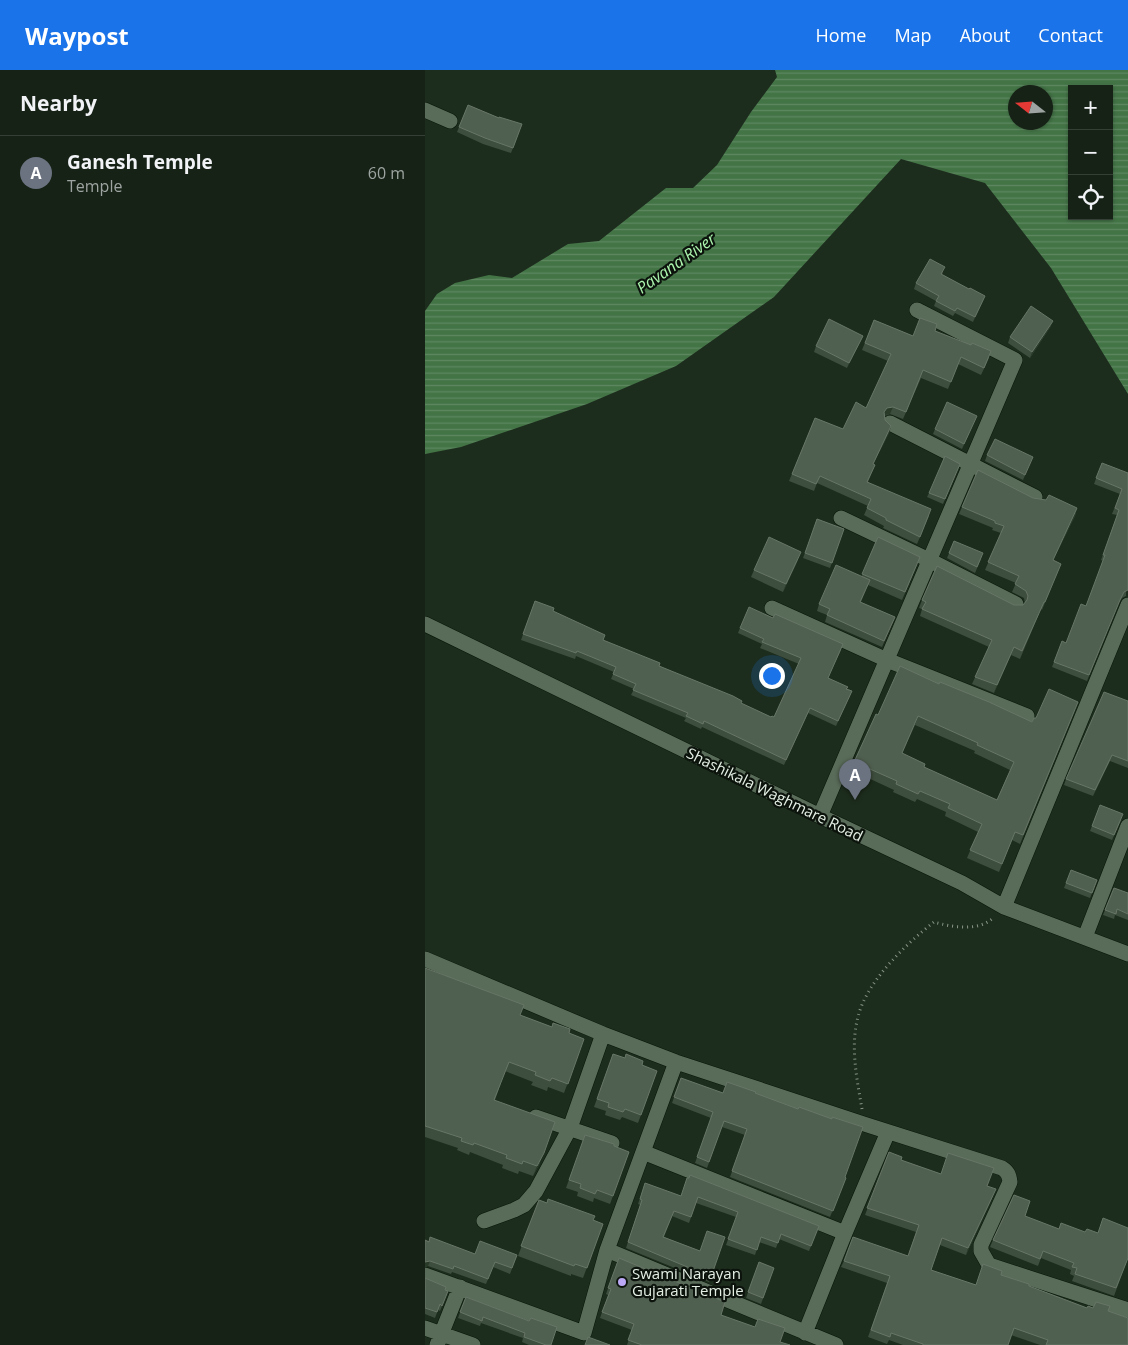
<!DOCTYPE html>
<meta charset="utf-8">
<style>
:root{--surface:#162216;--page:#232f23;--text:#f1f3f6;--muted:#9ea4a1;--line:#353f35;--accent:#1a73e8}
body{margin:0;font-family:"Open Sans",sans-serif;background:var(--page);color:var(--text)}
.controls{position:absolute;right:15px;top:15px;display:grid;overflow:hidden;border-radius:0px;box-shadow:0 1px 4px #0004}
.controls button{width:45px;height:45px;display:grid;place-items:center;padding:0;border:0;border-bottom:1px solid var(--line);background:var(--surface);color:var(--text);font:25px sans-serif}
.compass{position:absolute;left:583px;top:15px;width:45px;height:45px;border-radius:50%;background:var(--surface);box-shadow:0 1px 4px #0004;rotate:287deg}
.you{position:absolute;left:346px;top:605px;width:18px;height:18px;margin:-12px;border:4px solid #fff;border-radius:50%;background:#1a73e8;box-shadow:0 0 0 8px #1a73e833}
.badge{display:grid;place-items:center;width:32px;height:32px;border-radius:50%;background:var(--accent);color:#fff;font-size:16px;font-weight:700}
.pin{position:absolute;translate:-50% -41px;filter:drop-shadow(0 1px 2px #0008)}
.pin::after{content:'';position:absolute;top:26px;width:18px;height:15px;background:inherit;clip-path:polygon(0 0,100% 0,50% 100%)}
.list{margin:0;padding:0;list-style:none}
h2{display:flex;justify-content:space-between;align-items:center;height:65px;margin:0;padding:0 20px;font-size:21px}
h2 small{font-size:16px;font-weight:400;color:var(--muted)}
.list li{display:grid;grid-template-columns:32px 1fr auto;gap:15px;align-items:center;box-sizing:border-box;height:75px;padding:0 20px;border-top:1px solid var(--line)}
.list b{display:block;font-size:19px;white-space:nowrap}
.list p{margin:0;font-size:16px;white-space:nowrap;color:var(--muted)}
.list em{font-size:16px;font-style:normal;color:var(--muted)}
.icon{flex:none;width:28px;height:28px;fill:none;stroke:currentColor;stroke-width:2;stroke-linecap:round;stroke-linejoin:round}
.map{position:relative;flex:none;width:703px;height:1275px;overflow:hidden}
header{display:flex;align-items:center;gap:30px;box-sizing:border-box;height:70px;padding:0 25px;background:var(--accent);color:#fff}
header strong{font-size:24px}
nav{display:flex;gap:28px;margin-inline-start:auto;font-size:18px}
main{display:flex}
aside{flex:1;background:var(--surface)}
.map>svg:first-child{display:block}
.water{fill:url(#water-rules);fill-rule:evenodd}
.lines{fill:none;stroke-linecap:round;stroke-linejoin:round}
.minor-casing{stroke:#061507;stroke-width:16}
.path{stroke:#889588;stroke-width:3;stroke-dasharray:1 4;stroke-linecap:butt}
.minor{stroke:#596b59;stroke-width:15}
.wall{fill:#3e4e3e;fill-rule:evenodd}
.shaded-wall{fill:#293a29}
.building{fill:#506050;stroke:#677667;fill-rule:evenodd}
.poi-dot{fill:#bca9f5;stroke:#0c130c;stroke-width:2}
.labels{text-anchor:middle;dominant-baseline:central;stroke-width:4.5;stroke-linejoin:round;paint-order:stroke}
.street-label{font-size:15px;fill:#e5f0e5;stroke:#0c130c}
.poi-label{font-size:15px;fill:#e5f0e5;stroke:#0c130c;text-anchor:start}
.water-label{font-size:16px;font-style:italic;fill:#abf4ad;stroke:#0c130c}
</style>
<header>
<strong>Waypost</strong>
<nav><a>Home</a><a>Map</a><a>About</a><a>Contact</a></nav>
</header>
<main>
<aside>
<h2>Nearby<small></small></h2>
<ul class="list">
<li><span class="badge" style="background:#6b7280">A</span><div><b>Ganesh Temple</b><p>Temple</p></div><em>60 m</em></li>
</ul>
</aside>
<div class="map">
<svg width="703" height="1275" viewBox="0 0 703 1275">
<defs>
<pattern id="water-rules" width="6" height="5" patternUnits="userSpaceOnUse" patternTransform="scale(1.25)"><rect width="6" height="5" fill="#437446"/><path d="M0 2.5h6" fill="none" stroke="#5e8861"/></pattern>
</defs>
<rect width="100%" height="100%" fill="#1d2d1d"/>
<path class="water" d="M350,0H703V324L626,198L560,113L476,89L349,227L251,296L162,334L36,377L0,384V241L12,224L30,213L64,205L87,208L143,174L174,171L241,118H268L292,95L326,42L352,7ZM647,19H684V146H647ZM590,22H620V52H590Z"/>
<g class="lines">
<g class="minor-casing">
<path id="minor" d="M0,40L25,51
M465,353L610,427
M416,448L504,490L591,534
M347,538L462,590L602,646
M0,554L395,746L537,813L579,837L703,884
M395,746L590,290L492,240
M579,837L703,535
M660,867L703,756
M0,889L178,964L251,992L439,1054L577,1098C583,1102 584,1105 585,1112L556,1175V1181L564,1195L703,1240
M111,1047L187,1073
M218,1082L420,1163
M59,1151L89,1140L99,1135L111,1121L145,1058L178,964
M182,1180L411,1275
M0,1205L159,1263L182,1180L251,992
M0,1258L48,1275
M380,1263L420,1163L463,1062
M12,1275L35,1217"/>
</g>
<path class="path" d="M437,1039C432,1010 425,976 433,947C441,912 481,874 509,852C526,857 553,862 568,848"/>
<use href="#minor" class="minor"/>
</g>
<path class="wall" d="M43,35L74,48L97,54L86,83L58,74L32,62Z
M518,202L517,205L544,219L560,226L548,252L530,243L528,246L509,236L511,231L489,219L491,213Z
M449,250L488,266L510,261L564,288L556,305L533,294L523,319L496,308L478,349L465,344L459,346L460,350L466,356L464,363L448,394L450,395L443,412L504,446L492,474L458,458L459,456L439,445L443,436L392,413L389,421L364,411L390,348L418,359L441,338L463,291L437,280Z
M626,256L605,288L583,273L585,267Z
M438,266L422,298L389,282L391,276Z
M552,346L537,379L508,364L510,359Z
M562,385L608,387L598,410L560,391Z
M677,393L703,403L701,526L697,528L692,535L662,611L627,597L637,571L641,573L661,536L678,491L676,490L692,445L687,444L695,424L669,414Z
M535,394L518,434L502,427L504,423Z
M608,428L652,438L650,446L628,490L636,494L617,540L616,539L595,589L586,585L569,623L547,614L564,577L495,546L497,539L494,538L497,530L589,535H598L600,533L599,528L587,522L591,513L560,500L576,463L567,460L568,458L534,444L537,437Z
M392,449L419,459L405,498L378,488Z
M453,467L492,495L477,530L443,515L436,532L470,547L457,577L400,552L402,545L392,541L394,534L437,506Z
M529,471L556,489L550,503L522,488Z
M373,490L358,522L326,507L329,500Z
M110,531L178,570L346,647H349L374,594L335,578L337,574L313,563L315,558L416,580L403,608L427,621L411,656L383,643L359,695L277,657L276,659L259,651L261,648L206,625L209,619L186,609L189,602L151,586L150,589L96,570Z
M514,614L607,652L611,648L650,640L595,774L587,770L574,802L542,788L553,762L520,746L521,742L492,729L490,732L468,722L469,720L426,700L429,692L453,645ZM490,655L550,681L549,683L585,700L572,730L499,697L477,683Z
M703,631V698L685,691L668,726L639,715L641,709Z
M675,735L696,750L687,770L665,761Z
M646,800L672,810L665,828L639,818Z
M689,818L703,823V850L690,845L689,849L678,845Z
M0,898L95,945L159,969L139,1023L123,1017L122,1021L106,1015L108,1012L80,1001L70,1030L115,1093L108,1106L94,1101L93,1104L77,1098L78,1095L45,1082L44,1085L32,1080L33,1078L0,1067Z
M188,984L232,1001L213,1053L197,1047L195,1050L180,1045L181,1041L169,1037Z
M256,1008L298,1023H330L421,1108L405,1147L305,1107L320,1065L297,1057L282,1098L270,1093L286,1048L247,1033Z
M160,1065L204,1082L185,1134L169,1128L168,1132L152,1126L153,1122L141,1118Z
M464,1082L476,1090L516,1104L562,1116L568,1126L541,1185L515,1175L506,1200L551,1215L576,1205L604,1216L662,1238H668L683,1241L703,1275H615L586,1265L583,1275H478L464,1270L462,1274L443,1267L462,1213L416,1197L419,1191L483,1186L491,1162L440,1145Z
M262,1108L394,1156L384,1181L354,1169L351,1178L334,1172L330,1185L301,1175L311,1147L271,1133L264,1153L247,1146L239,1167L275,1181L300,1167L284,1212L201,1178L215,1135L213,1134L220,1113L256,1126Z
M114,1130L178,1154L158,1208L146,1204V1206L93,1186Z
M600,1146L703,1188L689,1226L647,1211L649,1206L645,1204L646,1200L616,1188L613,1196L565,1177L568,1170Z
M0,1170L50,1184L92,1185L85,1204L68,1197L61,1214L27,1202L26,1204L3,1196L0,1197Z
M194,1188L296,1245L355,1272L365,1275H202L207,1260L175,1248L183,1225L181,1224Z
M334,1192L349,1198L336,1234L321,1228Z
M0,1208L23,1221L15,1241L13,1240L10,1248L0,1244Z
M41,1227L104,1251L126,1275H104L97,1272L98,1268L56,1253L55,1256L33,1248Z"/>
<path class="shaded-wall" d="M560,226L558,232L548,252L550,247Z
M628,251L626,256L605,288L607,282Z
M438,266L436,271L422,298L424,293Z
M468,337L465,344L460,345L459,342L462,338Z
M466,356L464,363L445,401L448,394Z
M652,438L650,446L625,497L628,490Z
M376,482L373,490L358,522L361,514Z
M589,577L586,585L569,623L572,615Z
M493,646L490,655L474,691L477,683Z
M130,1052L115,1093L108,1106L112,1096Z
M571,1119L568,1126L541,1185L543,1178Z
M5,1191L3,1196L0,1197V1192Z"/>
<path class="building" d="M43,35L74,48V47L97,54L88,78L60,68L34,57Z
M505,189L520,197L516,204L544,219L545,218L560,226L550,247L532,238L530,241L511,231L514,226L491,213Z
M606,236L628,251L607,282L585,267Z
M495,248L512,254L510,261L546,275L547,273L566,281L559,298L536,287L526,312L498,300L481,342L468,337L462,338L459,342L460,350L466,356L448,394L450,395L442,412L506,439L495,467L461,450V448L442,438L446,429L395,406L391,414L367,404L390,348L418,359L431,332L441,338L466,284L440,273L449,250L488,266Z
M404,249L438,266L424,293L391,276Z
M522,332L552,346L539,374L510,359Z
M570,369L608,387L600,405L562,385Z
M520,386L535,394L520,429L504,423Z
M677,393L703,403V520L699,522L695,530L664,605L629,592L637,571L641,573L656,534L661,536L680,485H678L694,440L690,438L697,419L671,408Z
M553,400L608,428L621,430L624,425L652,438L628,490L636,494L620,532H619L597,581L589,577L572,615L550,607L567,570L497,539L501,532L497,530L512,496L589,535H598L602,530L603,526L601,521L590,514L594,506L563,492L579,456L570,453V451L537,437Z
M392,449L419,459L407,493L380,483Z
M344,467L376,482L361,514L329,500Z
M453,467L495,487L480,522L437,504Z
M529,471L558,483L552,497L524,483Z
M411,495L445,510L435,532L470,547L459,571L402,545L405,539L394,534Z
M110,531L129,538L128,541L180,565L178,570L235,593L234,596L308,626L317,631L316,633L346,647L347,646L349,647L376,588L337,572L339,569L315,558L324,537L348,548L350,544L418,574L403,608L423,617L421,619L427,621L413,651L385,638L361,690L279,651L278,654L261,646L263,643L208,620L211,614L188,604L191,597L152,581L151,583L98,564Z
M475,596L514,614L515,612L564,632L607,652L609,648H611L624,619L653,632L598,765L590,762L577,794L545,780L557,754L523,738L525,734L495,721L493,724L471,714L472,711L429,692L451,644L453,645ZM493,646L553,673L552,675L589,692L572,730L499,697L500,694L477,683Z
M679,622L703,631V691L687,685L670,720L641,709Z
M675,735L698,744L689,765L667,756Z
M646,800L672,810L667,823L641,813Z
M689,818L703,823V844L692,839L691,844L680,840Z
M0,898L99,935L95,945L127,957L128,953L145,959L144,963L159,969L143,1014L127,1008L125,1011L110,1005L111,1002L84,992L69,1030L130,1052L119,1083L112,1096L98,1091L97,1094L81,1088L82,1085L49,1073L48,1075L36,1071L37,1068L0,1056Z
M188,984L200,988L201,984L218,991L217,995L232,1001L216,1045L200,1039L198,1042L183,1037L184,1033L172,1029Z
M256,1008L298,1023L302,1012L331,1022L330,1023L373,1039L374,1037L407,1049V1047L438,1057L420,1107L421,1108L408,1141L307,1101L322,1059L299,1051L284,1092L272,1087L288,1042L249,1027Z
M160,1065L189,1074V1076L204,1082L188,1126L172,1120L170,1124L155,1118L156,1114L144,1110Z
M464,1082L477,1087L476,1090L516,1104L523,1083L569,1098L562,1116L571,1119L543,1178L517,1168L506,1200L551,1215L558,1194L577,1201L576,1205L604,1214V1216L662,1238L663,1236L668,1238L671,1232L685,1236L683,1241L703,1248V1275H621L623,1270L589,1258L583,1275H498V1274L466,1263L465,1267L446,1260L465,1206L419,1191L428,1167L483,1186L494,1155L442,1138Z
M265,1105L394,1156L386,1176L356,1164L353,1173L336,1167L332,1180L303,1169L313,1142L273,1127L266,1147L249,1141L238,1167L275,1181L282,1161L300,1167L286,1207L203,1172L217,1130L215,1129L220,1113L256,1126L262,1108H264Z
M589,1125L605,1131L600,1146L634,1159L636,1153L660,1162L662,1159L673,1163L678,1148L703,1158V1188L691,1218L650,1204L652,1198L647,1197L649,1193L618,1181L615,1189L568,1170Z
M123,1129L170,1146L168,1150L178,1154L162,1198L150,1194L149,1196L96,1176L114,1130L122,1133Z
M5,1167L50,1184L55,1171L92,1185L87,1198L70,1192L63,1209L29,1196L28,1199L5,1191L0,1192V1170L4,1172Z
M194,1188L300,1232L296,1245L330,1257L333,1249L360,1258L355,1272L365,1275H217L203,1270L209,1254L177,1242L186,1219L183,1218Z
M334,1192L349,1198L338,1228L323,1222Z
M0,1208L21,1217L20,1220L23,1221L17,1236L15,1234L12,1242L0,1238Z
M41,1227L104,1251L106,1248L132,1257L126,1275H121L99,1267L100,1263L58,1247L57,1251L35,1242Z
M163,1267L185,1275H160Z"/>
<circle class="poi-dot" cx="197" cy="1212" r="5"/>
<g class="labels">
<g class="street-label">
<text transform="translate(350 724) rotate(26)">Shashikala Waghmare Road</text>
</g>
<g class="poi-label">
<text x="207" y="1203">Swami Narayan<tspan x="207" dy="17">Gujarati Temple</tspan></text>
</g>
<g class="water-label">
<text transform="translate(251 193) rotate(-35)">Pavana River</text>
</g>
</g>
</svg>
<div class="controls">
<button>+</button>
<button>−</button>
<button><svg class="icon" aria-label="locate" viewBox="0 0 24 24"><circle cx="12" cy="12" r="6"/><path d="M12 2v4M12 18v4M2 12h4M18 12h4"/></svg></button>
</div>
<svg class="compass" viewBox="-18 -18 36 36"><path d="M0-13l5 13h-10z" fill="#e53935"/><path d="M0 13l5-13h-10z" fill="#9ea4a1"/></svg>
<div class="you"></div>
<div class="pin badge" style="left:430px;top:730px;background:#6b7280">A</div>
</div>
</main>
